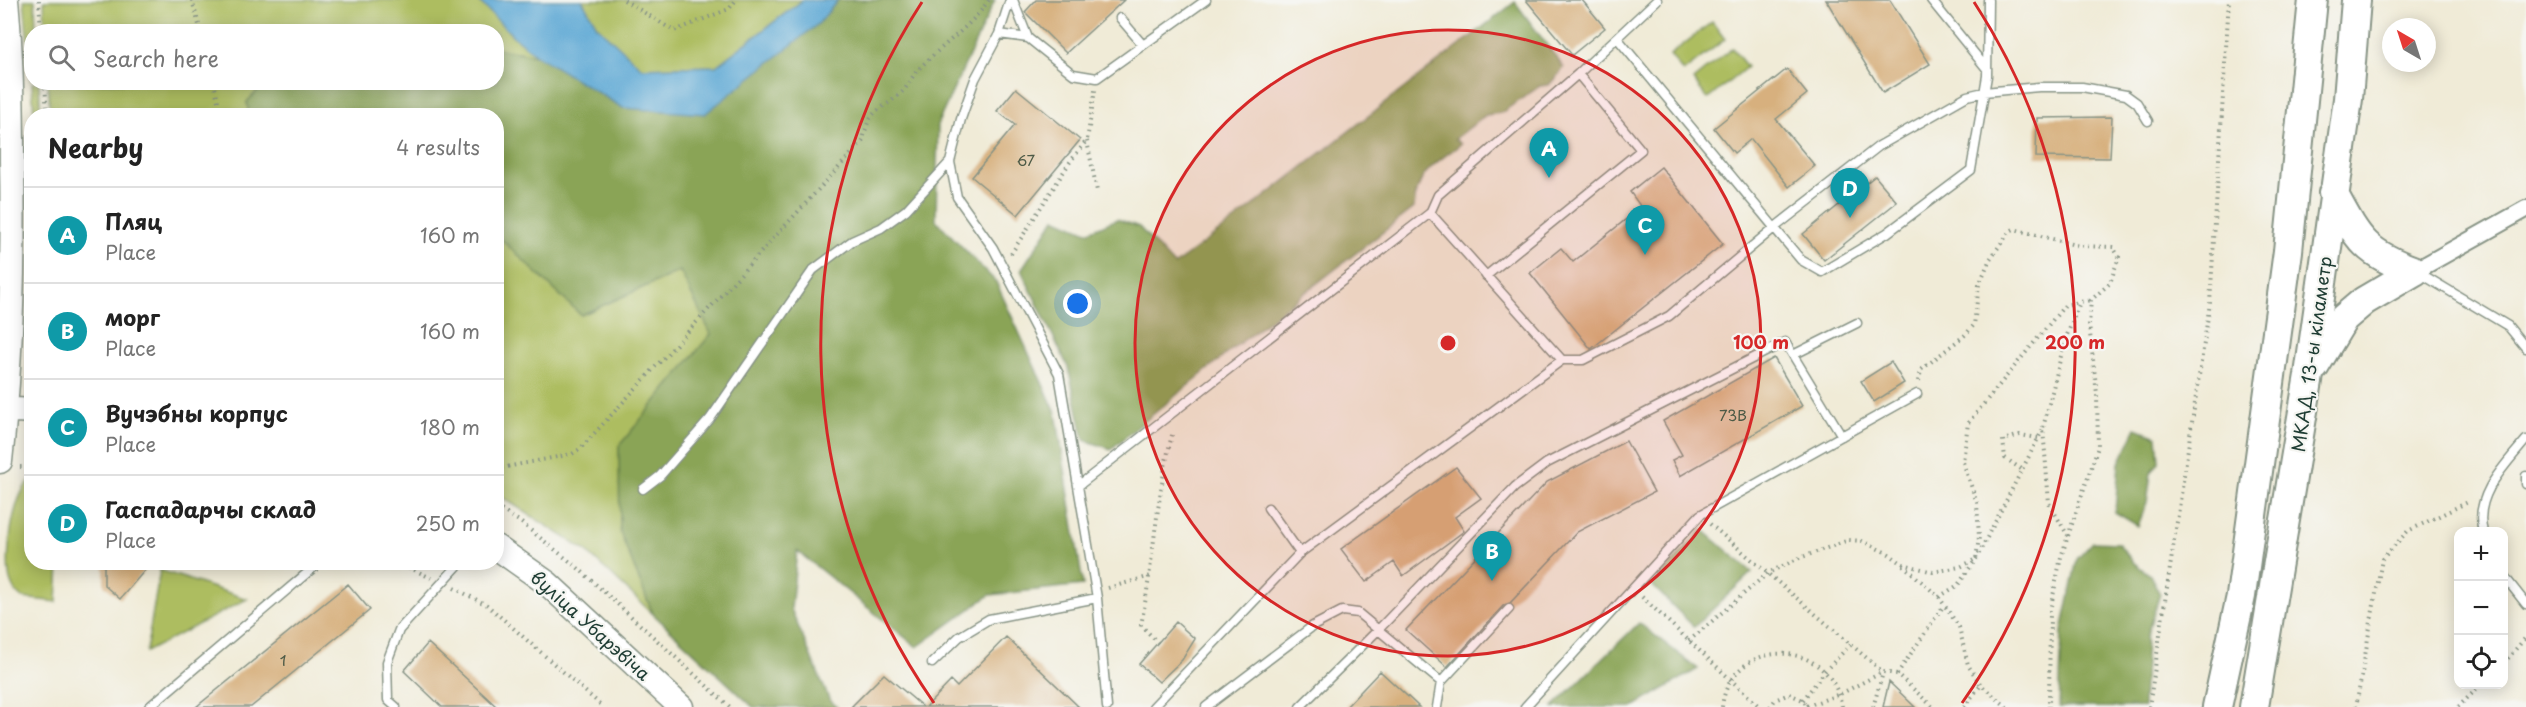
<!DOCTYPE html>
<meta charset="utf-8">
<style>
:root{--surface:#fff;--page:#f6f6f6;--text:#222;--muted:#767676;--line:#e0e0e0;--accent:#0f766e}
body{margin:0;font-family:"Playpen Sans",sans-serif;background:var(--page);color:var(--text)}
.controls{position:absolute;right:18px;bottom:18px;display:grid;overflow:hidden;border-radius:12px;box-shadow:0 3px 15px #0003}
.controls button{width:54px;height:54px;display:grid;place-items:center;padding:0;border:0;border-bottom:2px solid var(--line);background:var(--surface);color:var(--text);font:30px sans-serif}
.compass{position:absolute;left:2382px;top:18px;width:54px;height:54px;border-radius:50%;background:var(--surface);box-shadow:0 3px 15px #0003;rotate:321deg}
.you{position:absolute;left:1078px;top:304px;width:21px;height:21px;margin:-15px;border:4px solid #fff;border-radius:50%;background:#1a73e8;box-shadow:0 0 0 9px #1a73e833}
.badge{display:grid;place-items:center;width:39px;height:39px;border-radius:50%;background:var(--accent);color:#fff;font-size:20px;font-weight:700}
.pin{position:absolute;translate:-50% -50px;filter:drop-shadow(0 2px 3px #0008)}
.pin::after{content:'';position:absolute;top:32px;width:21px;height:18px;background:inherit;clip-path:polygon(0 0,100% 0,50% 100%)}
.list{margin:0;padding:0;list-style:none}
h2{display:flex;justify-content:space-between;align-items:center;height:78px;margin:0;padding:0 24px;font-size:26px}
h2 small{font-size:20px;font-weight:400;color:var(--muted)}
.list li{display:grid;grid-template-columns:39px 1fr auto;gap:18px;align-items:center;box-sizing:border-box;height:96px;padding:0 24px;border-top:2px solid var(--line)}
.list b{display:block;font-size:22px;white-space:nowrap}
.list p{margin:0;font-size:20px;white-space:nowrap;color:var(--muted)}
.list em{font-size:20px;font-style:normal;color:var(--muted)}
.icon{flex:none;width:33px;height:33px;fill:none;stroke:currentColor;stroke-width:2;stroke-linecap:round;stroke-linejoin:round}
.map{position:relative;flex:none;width:2526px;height:707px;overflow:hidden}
.search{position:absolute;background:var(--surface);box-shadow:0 3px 15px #0003;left:24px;top:24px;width:480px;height:66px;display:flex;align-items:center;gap:15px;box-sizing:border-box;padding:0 21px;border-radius:24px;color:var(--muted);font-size:22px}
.panel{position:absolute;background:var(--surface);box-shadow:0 3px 15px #0003;left:24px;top:108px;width:480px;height:462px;border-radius:24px}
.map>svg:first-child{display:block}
.green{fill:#adbd60;stroke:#667d4a;stroke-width:1.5}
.forest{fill:#8aa456;stroke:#547045;stroke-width:1.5}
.water{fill:#5ba7d4;stroke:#3d7284;stroke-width:1.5}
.building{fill:#d7b07e}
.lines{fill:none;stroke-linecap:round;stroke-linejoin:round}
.service-casing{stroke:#889486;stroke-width:11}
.minor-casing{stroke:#889486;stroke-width:20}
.secondary-casing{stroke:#889486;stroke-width:27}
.trunk-casing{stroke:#889486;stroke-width:32}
.path{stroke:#889486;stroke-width:4;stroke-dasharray:1.5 4.5;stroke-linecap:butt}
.service{stroke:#fff;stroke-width:8}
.minor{stroke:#fff;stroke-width:16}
.secondary{stroke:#fff;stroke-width:24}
.trunk{stroke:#fff;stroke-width:28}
.ring{fill:none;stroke:#d62828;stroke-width:3}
.labels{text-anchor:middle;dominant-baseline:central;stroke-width:4.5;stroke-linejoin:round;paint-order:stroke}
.number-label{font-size:15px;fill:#4d5a46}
.street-label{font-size:18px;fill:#1f3d34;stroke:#f6f6f2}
.centre{fill:#d62828;stroke:#f6f6f2;stroke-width:3}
.ring-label{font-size:18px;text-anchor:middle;font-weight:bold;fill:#d62828;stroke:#f6f6f2;stroke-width:4.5;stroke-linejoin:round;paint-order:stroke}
</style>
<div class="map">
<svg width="2526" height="707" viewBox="0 0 2526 707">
<rect width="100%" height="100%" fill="#f6f6f2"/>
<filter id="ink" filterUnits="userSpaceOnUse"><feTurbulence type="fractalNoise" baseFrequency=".0167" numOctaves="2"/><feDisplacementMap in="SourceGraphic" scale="12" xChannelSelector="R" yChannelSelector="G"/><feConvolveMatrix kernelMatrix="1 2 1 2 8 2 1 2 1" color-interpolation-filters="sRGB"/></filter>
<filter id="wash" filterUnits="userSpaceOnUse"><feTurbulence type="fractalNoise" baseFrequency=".008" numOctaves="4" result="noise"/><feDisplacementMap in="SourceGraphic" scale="24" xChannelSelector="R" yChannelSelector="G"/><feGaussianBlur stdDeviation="1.35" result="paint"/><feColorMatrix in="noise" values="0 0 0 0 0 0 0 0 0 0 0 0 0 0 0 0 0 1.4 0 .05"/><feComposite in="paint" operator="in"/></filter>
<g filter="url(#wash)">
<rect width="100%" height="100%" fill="#f0ebd7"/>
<path class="green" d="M24,0H35L36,31L32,32L31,81Z
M44,0H478L513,36L537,55L497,49L496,32L45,31Z
M582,0H803L716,66L641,68L597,26Z
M1712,22L1725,39L1683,72L1670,55Z
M1732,48L1747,67L1708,99L1693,80Z
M32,83H39L41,115H34Z
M48,83H265L247,102L249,116L50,115Z
M496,227L499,237L581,315L680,271L711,334L619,446L620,532L653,614L586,551L497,494Z
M31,480L32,562L59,563L57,602L22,598C17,594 13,589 11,583C3,563 13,492 31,480Z
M160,570L247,599L146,652Z"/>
<path class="forest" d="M838,0H995L938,123L936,220L996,282L1056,413L1083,585L990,595L917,647L797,551L791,609L829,699L837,707H753L653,614L620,532L619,446L711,334L680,271L581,315L499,237L496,227V116L249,115L247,102L265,83L496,82L497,49L537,55L623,108L819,23Z
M1515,2L1564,68L1549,85L1540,86L1501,113L1486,115L1455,139L1461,144C1434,165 1417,171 1414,208L1235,347L1111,449L1084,440L1068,367L1021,270L1055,218L1087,232L1117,219L1139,227L1174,265L1236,219Z
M2136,428L2157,436L2159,462L2151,473L2147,502L2138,526L2115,512L2119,463Z
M1703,530L1752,572L1694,627L1652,585Z
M2093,542L2118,543L2133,562L2150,575L2160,594L2146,637L2143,707H2059L2062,631L2077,559Z
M1639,623L1698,669L1633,707H1553Z"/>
<path class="water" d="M478,0H582L597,26L642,68L716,66L803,0H838L819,23L705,114L623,108L536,55L513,36Z"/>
<g id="blocks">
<path class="building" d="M1036,0H1124L1066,53L1025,12Z
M1526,0H1582L1605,28L1572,55Z
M1826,0H1890L1930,64L1883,93Z
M1787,69L1807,94L1776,119L1815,166L1789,187L1751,139L1734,153L1714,128Z
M1016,88L1080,140L1018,215L972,177L1015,125L997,111Z
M2112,117L2110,158L2036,157L2037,118Z
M1661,167L1723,244L1591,349L1530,273L1561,248L1573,262L1641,207L1630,192Z
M1875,176L1897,202L1824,260L1803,234Z
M1774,358L1802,406L1680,476L1672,460L1682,455L1663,421Z
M1891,362L1904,383L1874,402L1861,381Z
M1626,441L1654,492L1577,532L1510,603L1504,605L1447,667L1406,630L1547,482Z
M1456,467L1481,498L1455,517L1464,531L1403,576L1394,562L1366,582L1341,549Z
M104,562H152L120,599L104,585Z
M348,584L370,610L251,707H196Z
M1176,622L1195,639L1182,660L1159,682L1139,664Z
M1006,637L1079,707H926L951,681L957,687Z
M428,643L497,707H442L404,671Z
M1380,671L1419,707H1346Z
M884,674L923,707H851Z
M1889,682L1915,707H1883Z"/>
</g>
</g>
<g filter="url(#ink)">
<use href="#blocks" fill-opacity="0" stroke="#889486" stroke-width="1.5"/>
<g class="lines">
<g class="service-casing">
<path id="service" d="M1010,0L999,34L975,79L961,119L950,162L957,197L993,248L1059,374L1097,598L1107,707
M1013,0L1028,38
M1931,0L1987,69
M1120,18L1143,45
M999,34L1028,38L1073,74L1097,78L1206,0
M1618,39L1801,260L1822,272L1887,233L1971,170L1987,76L1988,0
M1430,213L1562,360
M2418,272L2508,326L2526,348
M1486,276L1641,150L1578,74
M1793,355L1857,323
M2526,476V484
M1078,486L1430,213L1438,195L1578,74L1657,0
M643,489L660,476L710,419L813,270L852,241L881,228L906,210L950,162
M1268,508L1300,553
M2483,532C2473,496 2505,465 2526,440
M2504,576L2526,604
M932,663L959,637L989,619L1097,598
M149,707L320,562
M396,707L388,700L387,662L399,630L461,562
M1153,707L1300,553L1562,360H1583L1669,316L1774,228L1879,146L1967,96L1984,92L2039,87H2082L2126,95L2137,103L2148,121
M1206,707L1313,626L1342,611L1358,613L1441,682
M1300,707L1379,629L1515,487L1547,463L1785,342L1842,436
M1437,707L1441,682L1509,609
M1525,707L1700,515L1917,394"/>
</g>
<g class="minor-casing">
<path id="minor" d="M2415,271L2526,209"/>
</g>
<g class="secondary-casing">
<path id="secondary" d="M0,409L32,411
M0,461C11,361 14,260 12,160C12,106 11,53 6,0
M496,547L547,583L681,707"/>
</g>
<g class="trunk-casing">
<path id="trunk" d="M2333,193C2358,239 2364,253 2415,271
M2315,366L2344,318L2364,301L2415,271
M2217,707L2241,596L2288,251L2313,0
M2254,707L2309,375L2348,99L2356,0"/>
</g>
<path class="path" d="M39,0L41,32
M192,0L201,32
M624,0L674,31L729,9L736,0
M45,82L47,116
M214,82L221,116
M1087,141L1097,191
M1011,254L1070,162L1087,140L1095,90
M1919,381L1921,370L1965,335L1974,325L1979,285L1990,259L2010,231L2014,229L2079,246L2113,247L2119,257L2110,283L2091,300L2089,325L2097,394L2098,447L2061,557L2050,611L2049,707
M20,467H32
M496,469L572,454L580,449L863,141C869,107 879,113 901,93C908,87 911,78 917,71C940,46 970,28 989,0
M2021,469L2005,458L2003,440L2020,435L2038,438
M496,507L519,521L578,568L730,707
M1710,524L1883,672L1897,674L1933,707
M2068,536L2049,503L2043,428L2065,340L2080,302L2091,300
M398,562L431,578
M1903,565L1939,597L1959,627L1968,665L1981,685L2007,707
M454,588L487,605L603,707
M1108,588L1151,576
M1642,597L1760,707
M1939,597L1958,585L1976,559L2043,429
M1689,641L1768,573L1797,559L1849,540L1862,541L1889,554L1903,564L1933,572L1960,567L1976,559L1979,537L1977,503L1963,462L1968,423L2065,305L2080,302
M1158,643L1141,625C1154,560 1156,496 1173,431
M2504,663L2526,637
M1897,674L1944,605
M1803,700L1825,671L1851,644
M1807,706L1840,694L1883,672
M1722,707C1729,638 1829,634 1842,707
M1770,707L1775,700L1789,694L1803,700L1807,706
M1873,707L1883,673
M1964,707L1981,685
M2149,707L2210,303L2229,0
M2356,707L2382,559L2408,531L2470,501
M2458,707L2482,684"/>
<use href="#service" class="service"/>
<use href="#minor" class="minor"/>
<use href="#secondary" class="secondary"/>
<use href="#trunk" class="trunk"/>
</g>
</g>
<circle cx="1448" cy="343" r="313" fill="#d62828" fill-opacity=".12"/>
<g class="ring">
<circle cx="1448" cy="343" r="313"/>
<path d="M934 703A627 627 0 0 1 922 2M1974 2A627 627 0 0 1 1962 703"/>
</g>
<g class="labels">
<g class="number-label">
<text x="1026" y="159">67</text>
<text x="1733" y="414">73В</text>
<text x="283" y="659">1</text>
</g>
<g class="street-label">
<text transform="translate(2311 354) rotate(-82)">МКАД, 13-ы кіламетр</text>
<text transform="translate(591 625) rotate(42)">вуліца Убарэвіча</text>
</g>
</g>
<circle cx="1448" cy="343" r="9" class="centre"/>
<g class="ring-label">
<text x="1761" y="349">100 m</text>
<text x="2075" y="349">200 m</text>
</g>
</svg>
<div class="controls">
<button>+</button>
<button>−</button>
<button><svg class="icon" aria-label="locate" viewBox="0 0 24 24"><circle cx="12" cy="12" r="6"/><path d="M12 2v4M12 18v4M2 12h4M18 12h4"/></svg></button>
</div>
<svg class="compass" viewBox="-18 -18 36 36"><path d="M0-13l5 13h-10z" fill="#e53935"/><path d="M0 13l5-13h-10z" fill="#767676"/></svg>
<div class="you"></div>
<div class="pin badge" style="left:1549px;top:178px;background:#0f9aa8">A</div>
<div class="pin badge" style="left:1492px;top:581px;background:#0f9aa8">B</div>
<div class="pin badge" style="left:1645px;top:255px;background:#0f9aa8">C</div>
<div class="pin badge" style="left:1850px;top:218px;background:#0f9aa8">D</div>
<div class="search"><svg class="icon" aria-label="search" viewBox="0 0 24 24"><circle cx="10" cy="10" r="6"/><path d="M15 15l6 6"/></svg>Search here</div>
<section class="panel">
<h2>Nearby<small>4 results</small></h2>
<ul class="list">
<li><span class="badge" style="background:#0f9aa8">A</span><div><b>Пляц</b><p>Place</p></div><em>160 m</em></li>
<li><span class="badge" style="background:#0f9aa8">B</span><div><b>морг</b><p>Place</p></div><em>160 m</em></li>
<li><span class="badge" style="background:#0f9aa8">C</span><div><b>Вучэбны корпус</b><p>Place</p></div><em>180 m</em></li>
<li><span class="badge" style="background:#0f9aa8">D</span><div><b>Гаспадарчы склад</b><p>Place</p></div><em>250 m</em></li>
</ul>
</section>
</div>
